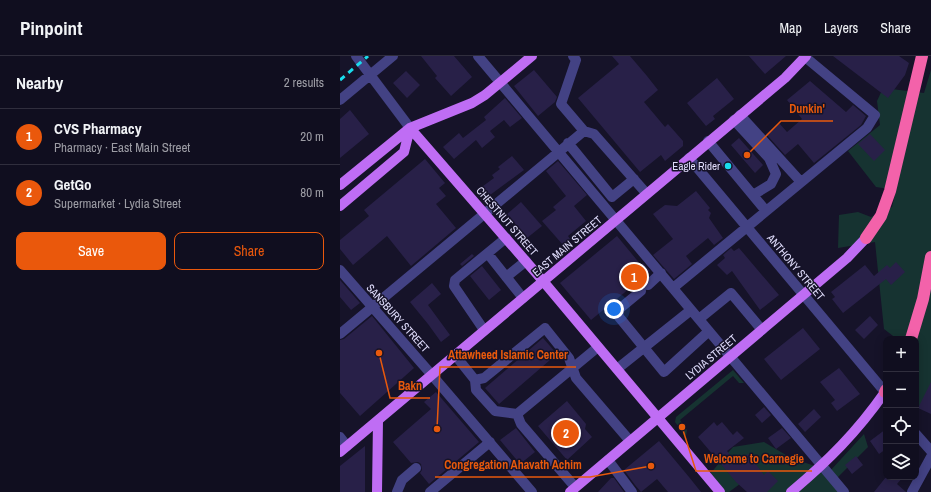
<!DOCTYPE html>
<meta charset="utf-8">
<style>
:root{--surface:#100e1f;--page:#1e1c2c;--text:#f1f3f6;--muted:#9c9ca4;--line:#302e3d;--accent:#ea580c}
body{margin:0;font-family:"Archivo Narrow",sans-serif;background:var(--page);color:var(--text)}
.controls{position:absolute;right:12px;bottom:12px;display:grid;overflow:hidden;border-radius:8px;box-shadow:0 2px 10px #0003}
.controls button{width:36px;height:36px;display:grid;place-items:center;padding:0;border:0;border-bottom:1px solid var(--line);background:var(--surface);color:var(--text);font:20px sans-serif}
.you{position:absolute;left:274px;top:253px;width:14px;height:14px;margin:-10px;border:3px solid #fff;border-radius:50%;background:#1a73e8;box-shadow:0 0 0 6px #1a73e833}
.badge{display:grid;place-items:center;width:26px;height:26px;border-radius:50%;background:var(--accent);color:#fff;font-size:13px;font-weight:700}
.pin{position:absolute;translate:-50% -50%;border:2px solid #fff;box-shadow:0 1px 4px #0006}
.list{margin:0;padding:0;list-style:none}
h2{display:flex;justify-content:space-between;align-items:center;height:52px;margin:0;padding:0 16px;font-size:17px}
h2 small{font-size:13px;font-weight:400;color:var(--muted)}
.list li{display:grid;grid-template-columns:26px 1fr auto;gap:12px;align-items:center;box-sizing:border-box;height:56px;padding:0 16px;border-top:1px solid var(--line)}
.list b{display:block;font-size:15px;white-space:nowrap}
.list p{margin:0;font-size:13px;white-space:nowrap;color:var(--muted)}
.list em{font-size:13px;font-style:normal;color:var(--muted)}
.actions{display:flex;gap:8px;padding:12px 16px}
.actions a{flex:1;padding:9px 0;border:1px solid var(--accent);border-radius:8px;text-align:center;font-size:14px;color:var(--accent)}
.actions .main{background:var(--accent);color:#fff}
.icon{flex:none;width:22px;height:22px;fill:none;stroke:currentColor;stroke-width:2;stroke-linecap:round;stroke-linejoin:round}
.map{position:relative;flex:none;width:591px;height:436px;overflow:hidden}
header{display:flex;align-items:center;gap:24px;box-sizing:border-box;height:56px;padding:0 20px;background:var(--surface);border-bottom:1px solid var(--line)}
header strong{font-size:19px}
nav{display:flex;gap:22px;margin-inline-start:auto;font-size:14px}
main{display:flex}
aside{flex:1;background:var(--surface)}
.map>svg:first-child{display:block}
.green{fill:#163331}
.building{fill:#282048}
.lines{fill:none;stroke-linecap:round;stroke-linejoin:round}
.minor{stroke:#434284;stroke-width:10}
.major{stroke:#bf6df4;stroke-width:10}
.highway{stroke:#f362aa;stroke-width:12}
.rail{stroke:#19dced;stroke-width:3;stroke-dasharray:6 5;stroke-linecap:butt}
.poi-dot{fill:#19dced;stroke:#161329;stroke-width:1.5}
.labels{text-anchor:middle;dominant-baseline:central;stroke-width:3;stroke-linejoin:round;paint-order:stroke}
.poi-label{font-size:11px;fill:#e0ddfc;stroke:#161329;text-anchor:end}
.street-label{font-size:11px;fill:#e0ddfc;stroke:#161329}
.leader{fill:none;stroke:#e8590c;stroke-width:1.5}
.callout-dot{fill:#e8590c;stroke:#161329;stroke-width:1.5}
.callout-label{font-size:12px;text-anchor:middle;font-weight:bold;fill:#e8590c;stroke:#161329;stroke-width:3;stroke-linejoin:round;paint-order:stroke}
</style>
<header>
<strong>Pinpoint</strong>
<nav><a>Map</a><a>Layers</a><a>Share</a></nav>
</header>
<main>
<aside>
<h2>Nearby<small>2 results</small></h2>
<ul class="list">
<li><span class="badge">1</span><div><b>CVS Pharmacy</b><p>Pharmacy · East Main Street</p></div><em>20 m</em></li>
<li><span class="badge">2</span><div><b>GetGo</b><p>Supermarket · Lydia Street</p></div><em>80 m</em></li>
</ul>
<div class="actions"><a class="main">Save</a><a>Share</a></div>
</aside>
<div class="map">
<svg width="591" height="436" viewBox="0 0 591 436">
<rect width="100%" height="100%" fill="#161329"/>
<path class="green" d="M591,14V340L576,356V283H557L544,273L535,186L498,192L499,159L518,156L531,161L552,151L556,134L536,131L508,95L540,69L537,45L543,32L584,37Z
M393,314L404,327H399L393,320L340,364L347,374L346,380L335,366L336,361Z
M524,378L528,391L498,421L505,436H415L419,414L389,436H383L369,419L393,391L424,386L451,402L490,415Z"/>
<path class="building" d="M81,0H114L132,21L111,40L95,22L97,20Z
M272,0H290L307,20L318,34L304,46L325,71L328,68L343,85V90L325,105L321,99L300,116L238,42L279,8Z
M409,0H446L425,18Z
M493,0H559L569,7L565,19L548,42Z
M194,14L217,41L215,46L198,60L174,30Z
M66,15L80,29L67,42L53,27Z
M377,22L394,43L373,60L375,63L366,70L347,47Z
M470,25L506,56L513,49L526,60L521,69L474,107L458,88L445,99L426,78L439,67L447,76L462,63L447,44Z
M165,42L182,62L170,71L164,64L150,75L155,81L142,92L136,84L114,103L103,91L119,77L123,82L146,64L144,61Z
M10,54L29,78L0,102V63Z
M530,78L545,94L534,105L518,88Z
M399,82L423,109L415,117L391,89Z
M172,100L184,114L146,142L139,133L154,122L152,119L160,113L158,111Z
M85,103L105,127L99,132L106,140L96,148L116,172L71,210L47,180L13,209L0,193V184L29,160L24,154Z
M218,105L247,139L234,150L246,165L228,180L230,183L223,189L202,165L216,154L213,151L226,140L206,115Z
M356,135L370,152L368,154L371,157L369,162L383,182L374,189L368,182L346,200L352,208L334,223L313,199L333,183L313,158L325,149L337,150Z
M181,146L202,170L187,182L167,158Z
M277,180L301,209L303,207L310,215L302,222L304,224L302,229L297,230L295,228L251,264L220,227Z
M391,192L394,195L399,192L439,239L420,254L392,215L387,219L377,209L385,202L383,199Z
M132,198L134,200L122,210L120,208Z
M556,206L565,216L551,229L546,223L503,257L492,243L495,241L491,236L525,209L534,220L547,209L550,212Z
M142,210L161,234L149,244L130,220Z
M0,224L20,247L11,254L0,241Z
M92,227L101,238L88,249L110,279L101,286L88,268L70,246Z
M32,260L74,312L20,360L0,337V284L4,283Z
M530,260L538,269L524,283L515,274Z
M463,272L480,293L441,324L424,303Z
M203,282L217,298L159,348L145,332Z
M499,312L520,338L497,355L491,347L495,344L480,326Z
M591,326V358L578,352Z
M96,336L139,386L89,428L80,417L82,414L81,408L78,406L71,407L53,386L91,353L84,346Z
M227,345L246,368L245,373L252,381L227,404L198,370Z
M424,351L431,359L422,367L415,359Z
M474,353L481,361L465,376L458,368Z
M374,366L377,370L382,366L393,379L397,375L404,382L387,395L396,406L408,398L424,419L428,415L438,425L427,436H407L396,426L358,381Z
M176,372L195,396L180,408L160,384Z
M442,372L451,382L436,393L428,382Z
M546,373V393L539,398L530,385Z
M319,385L349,421L361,436H328L317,423L301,436L295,429L284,414Z
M25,390V436H0V410Z
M516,400L523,409L512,418L505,409Z
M546,421H563L557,428L566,436H534Z
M271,422H274L284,436H258Z"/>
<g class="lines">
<path class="minor" d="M16,0L70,72
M138,0L504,436
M0,44L53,0
M400,59L461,126
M394,64L429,102L436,118L431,128L413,139
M244,75L254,78L306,137
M368,85L426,155
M228,87L272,141L294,123
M349,102L545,336
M148,198L183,242
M0,214L91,318L192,436
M166,221L186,205
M308,229L321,217
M333,232L527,72L535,59L465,1
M301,235L278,254L279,261L324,316L369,275
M359,263L391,237L422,274
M144,274L114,230L115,224L166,182
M0,278L244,75L221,48L236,4L233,0
M115,299L135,324L136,334L155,355L177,358L258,291
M277,313L351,254
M135,324L144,322L205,272L229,302L236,322L290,385
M177,358L181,368L235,431
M576,378L591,395
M0,381L7,390
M268,404L292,436
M57,436L62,424L76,412
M90,436L150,386
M572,436L591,401"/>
<path class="major" d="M70,72L203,225L380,436
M0,129L70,72L132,47L145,39L192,0
M0,150L64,96L70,72
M0,396L445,22L466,0
M37,436L38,364
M230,436L507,202L526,182
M451,436C488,405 517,376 545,336"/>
<path class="highway" d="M526,182L541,160L550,135L582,0
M571,283L583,243L591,201
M545,336L546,334"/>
<path class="rail" d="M0,24L28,0"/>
</g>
<circle class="poi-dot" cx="388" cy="110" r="4"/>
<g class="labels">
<g class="poi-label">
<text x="380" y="110">Eagle Rider</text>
</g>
<g class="street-label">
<text transform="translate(167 165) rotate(49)">CHESTNUT STREET</text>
<text transform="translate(227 190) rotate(-40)">EAST MAIN STREET</text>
<text transform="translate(456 211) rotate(50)">ANTHONY STREET</text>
<text transform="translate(58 262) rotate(48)">SANSBURY STREET</text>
<text transform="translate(371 301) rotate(-40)">LYDIA STREET</text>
</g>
</g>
<path class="leader" d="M407 99L441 65H493M97 373L100 311H236M39 297L50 342H90M342 371L356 415H472M311 410L250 421H95"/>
<g class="callout-dot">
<circle cx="407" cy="99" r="4"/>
<circle cx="97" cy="373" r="4"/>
<circle cx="39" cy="297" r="4"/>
<circle cx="342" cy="371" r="4"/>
<circle cx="311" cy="410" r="4"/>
</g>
<g class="callout-label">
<text x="467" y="57">Dunkin'</text>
<text x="168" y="303">Attawheed Islamic Center</text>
<text x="70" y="334">Bakn</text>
<text x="414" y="407">Welcome to Carnegie</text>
<text x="173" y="413">Congregation Ahavath Achim</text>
</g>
</svg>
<div class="controls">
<button>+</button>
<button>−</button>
<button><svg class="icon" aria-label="locate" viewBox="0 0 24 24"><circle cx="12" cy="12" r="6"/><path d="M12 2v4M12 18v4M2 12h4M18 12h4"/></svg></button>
<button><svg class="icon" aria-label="layers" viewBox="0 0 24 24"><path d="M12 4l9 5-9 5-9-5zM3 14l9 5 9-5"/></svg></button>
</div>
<div class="you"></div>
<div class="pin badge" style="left:294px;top:221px">1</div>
<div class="pin badge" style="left:226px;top:377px">2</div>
</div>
</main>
